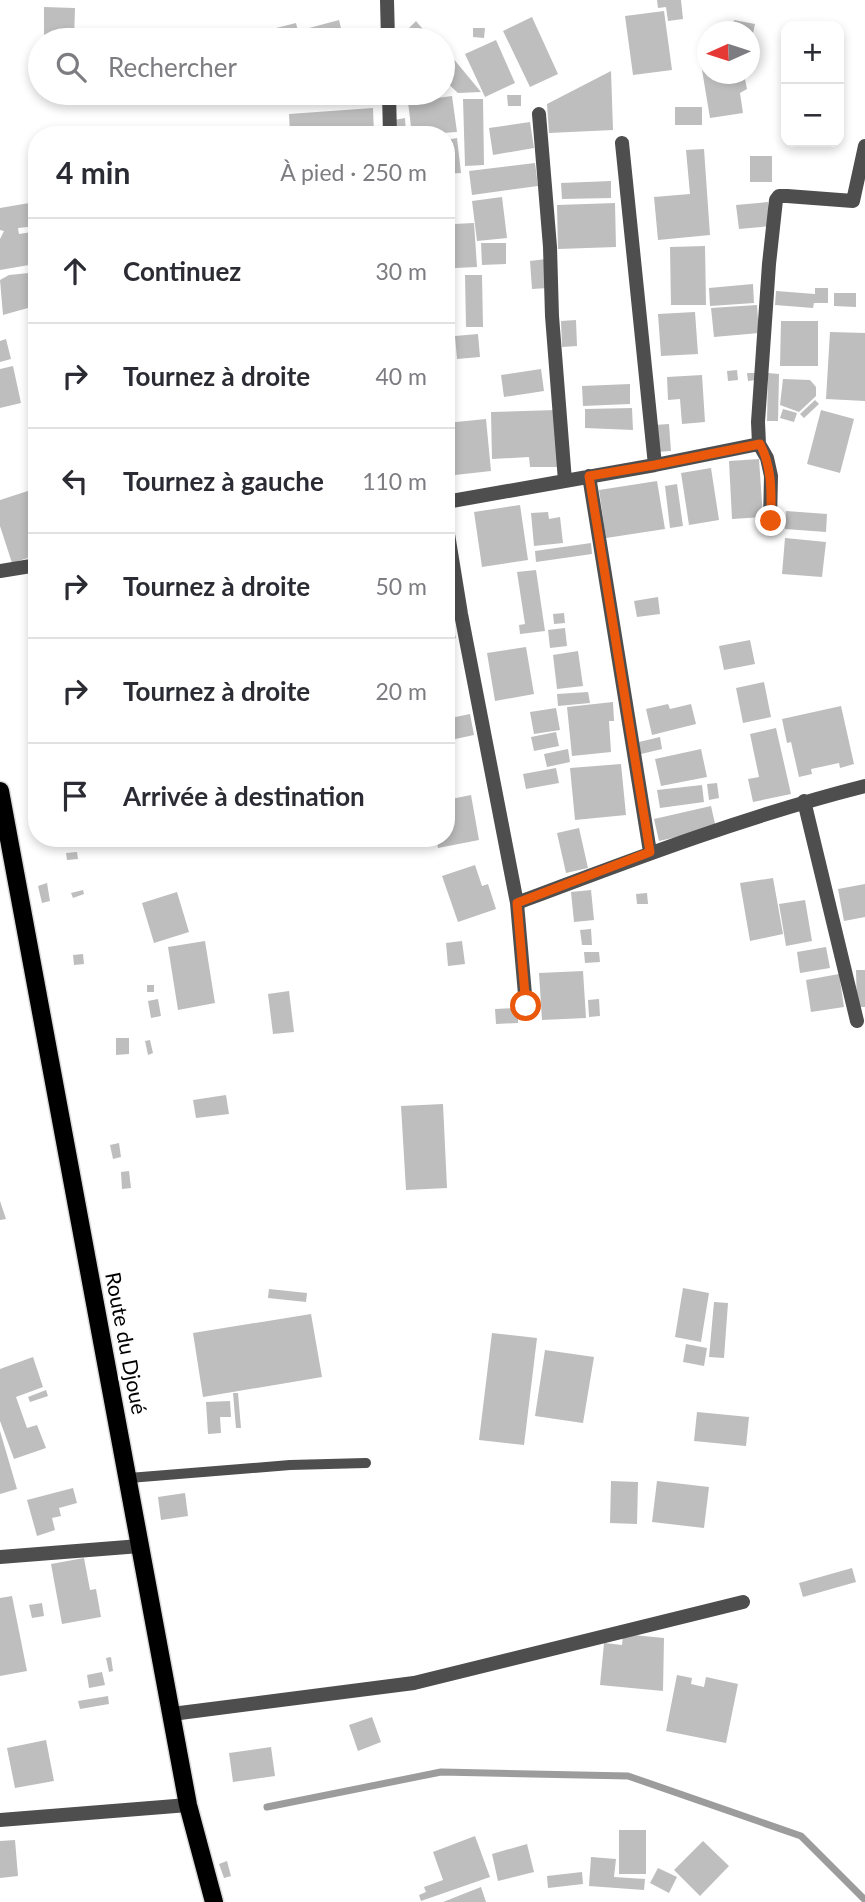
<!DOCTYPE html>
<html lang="fr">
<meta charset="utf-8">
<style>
:root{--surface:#fff;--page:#f2f2f3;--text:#2b2b33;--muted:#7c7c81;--line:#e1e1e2}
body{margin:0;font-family:Lato,sans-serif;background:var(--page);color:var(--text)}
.controls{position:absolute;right:21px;top:21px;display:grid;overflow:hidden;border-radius:14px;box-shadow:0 4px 10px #0003}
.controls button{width:63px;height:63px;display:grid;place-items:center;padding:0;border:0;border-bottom:2px solid var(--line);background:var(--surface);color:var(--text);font:35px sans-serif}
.compass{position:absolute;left:697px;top:21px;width:63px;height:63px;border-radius:50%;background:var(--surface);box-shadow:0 4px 10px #0003;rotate:267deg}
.stop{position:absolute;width:21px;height:21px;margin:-16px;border:5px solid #ea580c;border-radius:50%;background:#fff}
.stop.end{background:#ea580c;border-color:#fff;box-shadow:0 2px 7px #0008}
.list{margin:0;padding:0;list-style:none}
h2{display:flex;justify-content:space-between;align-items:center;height:91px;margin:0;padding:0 28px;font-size:30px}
h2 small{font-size:23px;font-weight:400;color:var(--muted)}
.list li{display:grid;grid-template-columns:46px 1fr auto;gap:21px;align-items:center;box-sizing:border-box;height:105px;padding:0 28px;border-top:2px solid var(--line)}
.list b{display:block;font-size:26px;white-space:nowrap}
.list em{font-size:23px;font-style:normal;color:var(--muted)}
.icon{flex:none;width:38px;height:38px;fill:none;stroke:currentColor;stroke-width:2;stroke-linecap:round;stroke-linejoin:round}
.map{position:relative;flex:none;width:865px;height:1902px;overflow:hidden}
.search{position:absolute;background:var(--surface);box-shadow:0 4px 10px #0003;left:28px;top:28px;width:427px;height:77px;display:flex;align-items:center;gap:18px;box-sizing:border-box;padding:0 24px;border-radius:38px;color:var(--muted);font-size:26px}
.panel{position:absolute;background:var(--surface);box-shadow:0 4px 10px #0003;left:28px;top:126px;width:427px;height:721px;border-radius:28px}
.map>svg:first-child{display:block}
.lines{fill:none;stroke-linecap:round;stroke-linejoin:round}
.stream{stroke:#9c9c9c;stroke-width:7}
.building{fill:#bebebe}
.primary-casing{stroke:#dbdbdb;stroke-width:21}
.lane{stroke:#4e4e4e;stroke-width:10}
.street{stroke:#4e4e4e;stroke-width:14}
.primary{stroke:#000;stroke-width:18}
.route{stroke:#ea580c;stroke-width:9}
.labels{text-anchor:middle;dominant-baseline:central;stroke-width:6;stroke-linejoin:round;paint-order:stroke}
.street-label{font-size:21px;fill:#000;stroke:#fff}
</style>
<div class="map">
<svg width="865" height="1902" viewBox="0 0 865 1902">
<rect width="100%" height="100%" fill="#fff"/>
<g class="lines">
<path class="stream" d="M267,1807L441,1772L628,1776L801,1836L865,1900"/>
</g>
<path class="building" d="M657,0H681L683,19L668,21L666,7L658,8Z
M44,7L75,8L74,40H44Z
M664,11L672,70L633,75L625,16Z
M532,17L558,74L530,87L503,31Z
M339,20L344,40H279L276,28L296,23L298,31Z
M734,20L755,24L751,43L750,32H732Z
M416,21L432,40H397Z
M473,28H485L484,38L473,37Z
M496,40L515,83L485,97L465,54Z
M452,57L481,92L458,93L443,79V68Z
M708,57V74H744L747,89L740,93L743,113L710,118L700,58Z
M611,71L613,130L549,133L547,104Z
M292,93H335V94L294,104Z
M507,95H521V106H508Z
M452,96L457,132L412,135L408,102Z
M463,99H483L484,165L465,166Z
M675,107H702V125H675Z
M373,108L374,135H290L289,114Z
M405,118L406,135H396L394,120Z
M530,122L534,148L493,155L489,128Z
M457,138L461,173L446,174V140Z
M704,149L710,235L658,240L654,197L690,194L686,150Z
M750,156H772V182H750Z
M535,163L538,186L472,195L469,171Z
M611,181V198L562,199L561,183Z
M502,197L507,238L477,241L472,201Z
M35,202L37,226L18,228L19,234L32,232L31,240L37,239V268H33L34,276H37L35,306L3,315L0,280L9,275L29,273V265L0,270V239L4,231L0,230V208Z
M768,202L771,226L739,229L736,205Z
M615,203L616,247L558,249L557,205Z
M474,223L477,267L455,268L454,224Z
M481,243H506V264L482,265Z
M705,246L706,305H671L670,247Z
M546,259L548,288L532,289L530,261Z
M465,275H482L483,327H466Z
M753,284L754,303L710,306L709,288Z
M815,288H828V303H814L813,308L775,305L776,291L815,294Z
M834,293H856V307L834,306Z
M757,305L759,333L714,337L711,308Z
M695,312L698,354L661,356L658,314Z
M576,320L577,346L562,347L561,321Z
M781,321H818V366H780Z
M830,332L865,333V401L826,399Z
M478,334L480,357L457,359L455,336Z
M6,339L11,359L0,362V341Z
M13,366L21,403L0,408V369Z
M541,369L544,391L504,397L501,375Z
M737,370L738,380L728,381L727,371Z
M747,373H756V380L748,381Z
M768,373L779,374L778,421H767Z
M702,375L705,422L682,424L680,399L668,400L667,377Z
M783,379L810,380L816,387V396L799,412L780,405Z
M630,384V404L583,406L582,386Z
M815,400L819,404L804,418L800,414Z
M632,408L633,430L585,428V409Z
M783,409L797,413L794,422L780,418Z
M556,410L558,467H530L529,457L492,459L491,412Z
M821,410L854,419L840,473L807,464Z
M486,419L491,471L446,476V423Z
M669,424L671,451L656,452L654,425Z
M759,459L763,517L732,519L729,461Z
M711,468L719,520L689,525L681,473Z
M657,481L665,529L606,538L599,490Z
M677,484L683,526L670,528L665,486Z
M37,488V555L12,563L0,526V500Z
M520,505L528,560L482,567L474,512Z
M786,511L827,514L826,532L785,529Z
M548,512L549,519L560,517L563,543L534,546L531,513Z
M785,538L826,542L822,577L782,574Z
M591,543L592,554L536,562L535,551Z
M536,570L545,631L520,634L519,625L525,624L517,572Z
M658,597L660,614L637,617L634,601Z
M446,602L456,638L446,640Z
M564,613L565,623L554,624L553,614Z
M565,628L567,646L550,648L548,630Z
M750,640L755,664L724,670L719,646Z
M526,647L534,694L495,701L487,653Z
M578,651L583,686L557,689L553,655Z
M764,682L771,717L743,723L736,688Z
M588,692L590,703L558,706L557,694Z
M613,702L614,721H609L611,752L572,756L567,707Z
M668,704L670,709L691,704L696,724L652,735L646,709Z
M841,706L854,764L840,768L839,763L811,769L812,774L799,777L791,742L787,743L782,719Z
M556,708L560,730L534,734L530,712Z
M470,714L474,735L446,741V719Z
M776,728L791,794L753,802L748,779L759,777L750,734Z
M556,732L559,746L534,751L531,737Z
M660,737L662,749L641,754L639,742Z
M568,749L570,762L547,767L544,754Z
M701,749L707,777L661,786L655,759Z
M621,764L626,815L575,820L570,768Z
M556,768L559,783L526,789L523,774Z
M717,783L719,798L709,800L707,784Z
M702,785L704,802L660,808L657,790Z
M471,795L479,840L438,848L436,838H446V800Z
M711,806L716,828L659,841L654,819Z
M579,828L588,868L566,873L557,833Z
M77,852L78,859L67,860L66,853Z
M475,865L482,886L488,884L496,909L458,922L442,876Z
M773,878L783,934L750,941L740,883Z
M47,883L50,901L42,903L38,886Z
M865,884V917L844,921L838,889Z
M83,890L84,894L73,898L71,893Z
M591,890L594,920L574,922L571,892Z
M177,892L189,932L154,943L142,903Z
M647,893L648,904H637L636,894Z
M805,900L812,941L786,946L779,904Z
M591,929L592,945H582L580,930Z
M205,941L215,1003L178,1010L168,947Z
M462,941L465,964L448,966L446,943Z
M826,947L830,968L800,973L797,952Z
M584,952H599L600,962L585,963Z
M83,954L84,964L74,965L73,955Z
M856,970H865V1007H857Z
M583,971L586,1018L542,1020L539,973Z
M839,974L844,1007L811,1012L806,980Z
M147,985H154V992H147Z
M289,991L294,1032L273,1034L268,994Z
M158,999L161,1016L151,1018L148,1001Z
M599,999L600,1016L589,1017L588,1000Z
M518,1008V1023L496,1024L495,1009Z
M116,1038H129V1054L116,1055Z
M150,1040L153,1053L148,1055L145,1041Z
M226,1095L229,1114L196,1118L193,1100Z
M443,1104L447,1188L406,1190L401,1106Z
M119,1143L121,1157L113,1159L110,1145Z
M129,1171L131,1188L122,1189L121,1172Z
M0,1201L6,1219L0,1220Z
M683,1288L709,1293L701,1342L675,1337Z
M269,1289L307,1293L306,1302L268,1298Z
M714,1302L728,1303L724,1358L709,1357Z
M311,1314L322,1377L203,1397L193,1333Z
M492,1333L537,1338L524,1445L479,1440Z
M686,1344L707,1348L704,1366L683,1362Z
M545,1350L594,1357L583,1423L535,1416Z
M33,1357L43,1387L16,1397L27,1428L37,1425L46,1448L14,1459L0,1421V1369Z
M46,1390L48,1396L30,1402L28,1397Z
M233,1393H238L241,1428H236Z
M230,1401L231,1417H220L221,1433L208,1434L206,1402Z
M697,1412L749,1417L746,1446L694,1441Z
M0,1431L17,1489L0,1494Z
M611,1481L638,1482L637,1524L610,1523Z
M657,1481L709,1487L704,1528L652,1522Z
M73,1488L77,1503L59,1508L61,1516L52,1518L55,1530L37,1536L27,1500Z
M185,1493L188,1516L161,1520L158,1497Z
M84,1558L90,1590L96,1589L101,1617L62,1624L51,1564Z
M852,1568L856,1582L803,1597L799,1583Z
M12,1596L27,1671L0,1676V1598Z
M42,1603L44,1616L32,1618L29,1605Z
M623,1634L664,1638L663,1691L600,1685L604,1643L622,1645Z
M111,1657L113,1671L109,1672L106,1658Z
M102,1672L105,1685L89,1688L87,1675Z
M677,1675L692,1678L691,1684L704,1687L706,1677L738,1684L726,1743L666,1731Z
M108,1696L109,1704L80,1709L78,1701Z
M372,1717L381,1742L358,1751L349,1725Z
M46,1740L54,1781L15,1788L7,1748Z
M271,1747L275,1776L233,1782L229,1753Z
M619,1830H646V1874H619Z
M475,1836L490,1877L421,1901L419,1895L426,1892L424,1887L443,1880L433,1852Z
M15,1840L18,1876L0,1878V1841Z
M703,1841L729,1866L700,1896L674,1870Z
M527,1844L534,1872L498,1881L492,1854Z
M591,1857L616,1859L614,1877L645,1879L644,1890L589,1886Z
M227,1861L231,1876L224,1878L219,1864Z
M658,1868L677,1877L669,1893L650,1883Z
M582,1872L583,1884L548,1888L547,1876Z
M481,1887L486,1902H443Z"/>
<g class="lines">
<g class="primary-casing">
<path id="primary" d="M0,791L188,1805L214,1902"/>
</g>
<path class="lane" d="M129,1478L290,1465L366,1463"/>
<path class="street" d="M387,0L388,40
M389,93L390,135
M539,114L550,247L552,316L565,481
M622,143L655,465
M589,476L650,852
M446,502L655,465L759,444
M770,521L771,476L767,458L759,444L758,422L769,264L776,200L779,196H787L853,201L865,146
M446,522L461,614L517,903L526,1006
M0,571L37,565
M804,801L857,1021
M517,903C631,860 746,816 865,786
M0,1557L140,1546
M172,1714L414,1683L743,1602
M0,1820L188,1805"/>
<use href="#primary" class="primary"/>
</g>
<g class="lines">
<path class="route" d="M526,1006L517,903L650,852L589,476L655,465L760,444C773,469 771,494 771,521"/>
</g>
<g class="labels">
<g class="street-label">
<text transform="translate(127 1343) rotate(79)">Route du Djoué</text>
</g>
</g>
</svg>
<div class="controls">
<button>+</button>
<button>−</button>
</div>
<svg class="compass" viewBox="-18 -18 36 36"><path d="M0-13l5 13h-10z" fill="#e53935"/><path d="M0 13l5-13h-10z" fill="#7c7c81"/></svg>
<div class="stop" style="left:526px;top:1006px"></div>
<div class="stop end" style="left:771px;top:521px"></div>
<div class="search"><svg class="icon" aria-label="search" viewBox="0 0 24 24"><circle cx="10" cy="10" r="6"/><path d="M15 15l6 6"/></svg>Rechercher</div>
<section class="panel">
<h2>4 min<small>À pied · 250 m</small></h2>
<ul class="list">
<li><svg class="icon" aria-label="ahead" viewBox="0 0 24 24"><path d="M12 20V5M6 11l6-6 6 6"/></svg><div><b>Continuez</b></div><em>30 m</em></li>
<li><svg class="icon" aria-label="right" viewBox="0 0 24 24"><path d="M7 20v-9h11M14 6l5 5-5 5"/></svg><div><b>Tournez à droite</b></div><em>40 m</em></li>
<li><svg class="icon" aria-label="left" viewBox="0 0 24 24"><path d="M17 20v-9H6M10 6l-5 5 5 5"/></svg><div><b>Tournez à gauche</b></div><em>110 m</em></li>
<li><svg class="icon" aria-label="right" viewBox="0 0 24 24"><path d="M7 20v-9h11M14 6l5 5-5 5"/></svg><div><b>Tournez à droite</b></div><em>50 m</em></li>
<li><svg class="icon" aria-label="right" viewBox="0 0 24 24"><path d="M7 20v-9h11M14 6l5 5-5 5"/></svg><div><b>Tournez à droite</b></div><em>20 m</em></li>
<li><svg class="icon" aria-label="arrive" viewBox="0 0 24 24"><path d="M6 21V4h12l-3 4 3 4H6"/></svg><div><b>Arrivée à destination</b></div></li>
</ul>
</section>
</div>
